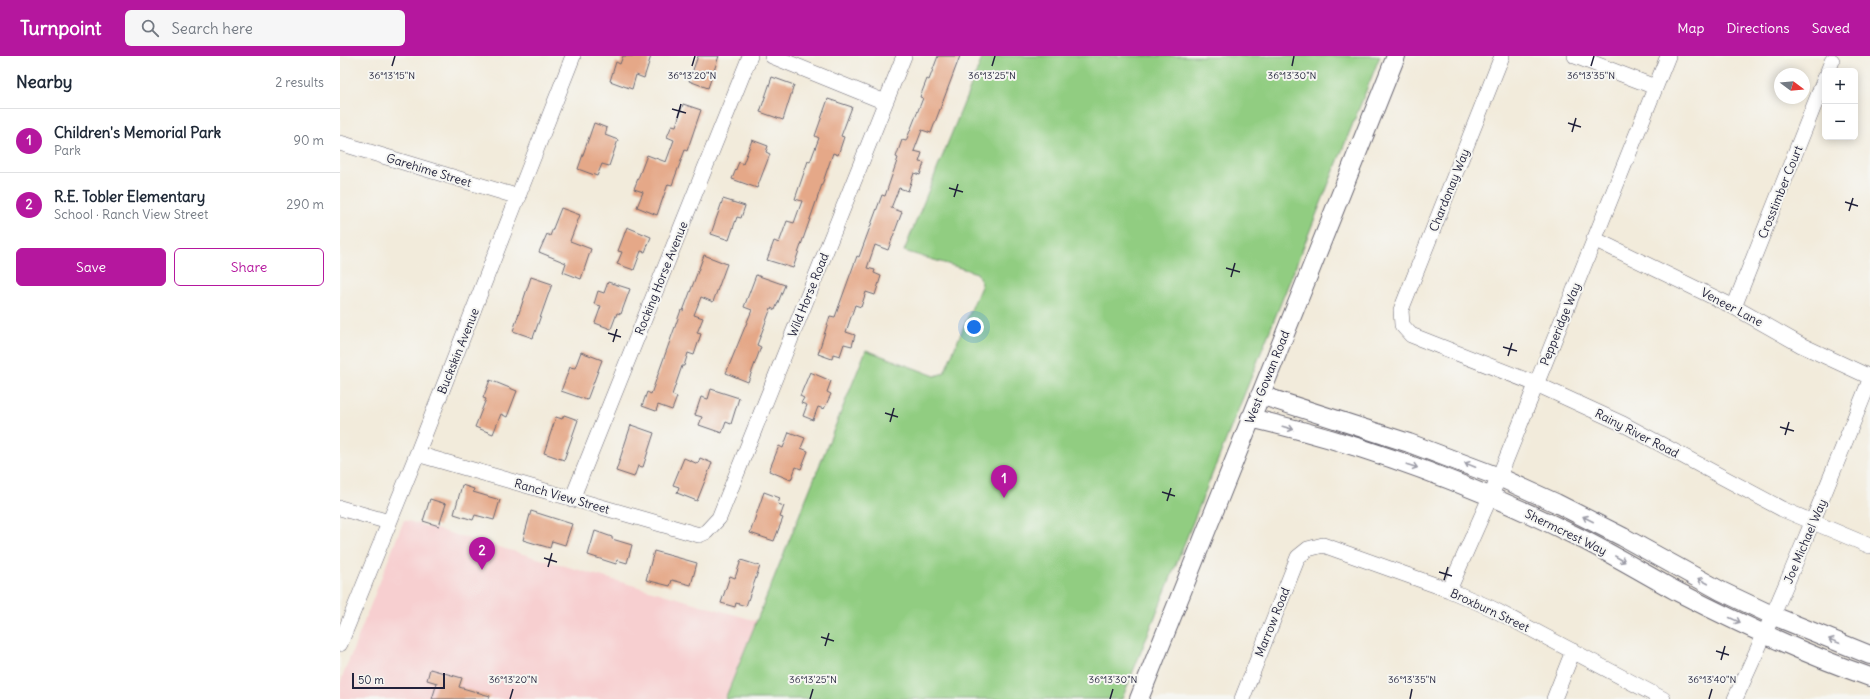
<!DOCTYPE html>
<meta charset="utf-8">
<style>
:root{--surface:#fff;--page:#f6f6f7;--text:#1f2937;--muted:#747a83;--line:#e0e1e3;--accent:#b5179e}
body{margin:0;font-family:Delius,sans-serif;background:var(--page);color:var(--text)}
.controls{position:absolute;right:12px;top:12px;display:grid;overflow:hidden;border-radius:6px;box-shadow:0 2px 10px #0003}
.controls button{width:36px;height:36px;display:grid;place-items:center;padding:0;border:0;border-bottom:1px solid var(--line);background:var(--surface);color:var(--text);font:20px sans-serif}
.compass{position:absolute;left:1434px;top:12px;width:36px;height:36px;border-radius:50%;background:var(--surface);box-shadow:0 2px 10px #0003;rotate:106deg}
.scale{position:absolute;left:12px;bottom:10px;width:93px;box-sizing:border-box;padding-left:4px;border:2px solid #22223b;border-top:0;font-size:11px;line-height:14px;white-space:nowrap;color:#22223b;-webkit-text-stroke:3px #f6f6f2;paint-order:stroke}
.you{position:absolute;left:634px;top:271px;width:14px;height:14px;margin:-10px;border:3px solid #fff;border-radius:50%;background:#1a73e8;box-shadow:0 0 0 6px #1a73e833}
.badge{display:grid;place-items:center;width:26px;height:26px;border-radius:50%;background:var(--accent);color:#fff;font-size:13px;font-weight:700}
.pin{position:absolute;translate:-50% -33px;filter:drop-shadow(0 1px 2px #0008)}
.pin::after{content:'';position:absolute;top:21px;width:14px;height:12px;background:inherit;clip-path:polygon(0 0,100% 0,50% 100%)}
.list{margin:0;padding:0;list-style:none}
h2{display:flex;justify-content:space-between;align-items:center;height:52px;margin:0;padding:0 16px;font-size:17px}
h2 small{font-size:13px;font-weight:400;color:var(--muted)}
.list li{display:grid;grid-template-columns:26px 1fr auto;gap:12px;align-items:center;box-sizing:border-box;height:64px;padding:0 16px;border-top:1px solid var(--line)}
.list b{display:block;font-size:15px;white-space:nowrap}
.list p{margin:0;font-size:13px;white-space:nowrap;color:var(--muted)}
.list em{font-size:13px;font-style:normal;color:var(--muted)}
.actions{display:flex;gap:8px;padding:12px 16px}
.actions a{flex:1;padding:9px 0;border:1px solid var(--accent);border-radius:6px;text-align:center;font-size:14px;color:var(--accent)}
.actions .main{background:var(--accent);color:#fff}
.icon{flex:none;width:22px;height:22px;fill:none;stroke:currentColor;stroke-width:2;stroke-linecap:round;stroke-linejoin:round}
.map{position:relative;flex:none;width:1530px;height:643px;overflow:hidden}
header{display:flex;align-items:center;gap:24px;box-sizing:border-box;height:56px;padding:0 20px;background:var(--accent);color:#fff}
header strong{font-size:19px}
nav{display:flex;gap:22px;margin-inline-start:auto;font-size:14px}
.search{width:280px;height:36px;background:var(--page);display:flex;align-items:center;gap:10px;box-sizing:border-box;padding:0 14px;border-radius:6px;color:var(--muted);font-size:15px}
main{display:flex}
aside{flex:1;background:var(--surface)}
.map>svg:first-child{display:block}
.built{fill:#f7cfd0}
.green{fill:#91cd81;stroke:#5a785e}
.building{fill:#e5a888}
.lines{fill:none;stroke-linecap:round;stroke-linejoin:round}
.minor-casing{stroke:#6b6873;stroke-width:16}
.tertiary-casing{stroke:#6b6873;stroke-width:20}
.minor{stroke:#fff;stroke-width:15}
.tertiary{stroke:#fff;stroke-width:18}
.oneway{stroke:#9c9ca7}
.ticks{fill:none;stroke:#22223b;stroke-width:1.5}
.labels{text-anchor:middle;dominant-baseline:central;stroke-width:4;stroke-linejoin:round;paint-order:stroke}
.street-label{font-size:12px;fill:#22223b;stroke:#f6f6f2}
.ticks-label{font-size:10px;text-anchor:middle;fill:#22223b;stroke:#f6f6f2;stroke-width:4;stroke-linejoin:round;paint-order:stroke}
</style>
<header>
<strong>Turnpoint</strong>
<div class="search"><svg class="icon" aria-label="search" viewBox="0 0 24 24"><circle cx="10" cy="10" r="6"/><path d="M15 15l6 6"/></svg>Search here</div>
<nav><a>Map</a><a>Directions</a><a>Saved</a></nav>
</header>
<main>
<aside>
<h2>Nearby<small>2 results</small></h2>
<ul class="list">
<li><span class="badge">1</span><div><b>Children's Memorial Park</b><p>Park</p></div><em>90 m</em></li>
<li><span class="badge">2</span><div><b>R.E. Tobler Elementary</b><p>School · Ranch View Street</p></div><em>290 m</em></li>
</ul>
<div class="actions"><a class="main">Save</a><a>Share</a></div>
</aside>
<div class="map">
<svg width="1530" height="643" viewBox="0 0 1530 643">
<rect width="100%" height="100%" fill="#f6f6f2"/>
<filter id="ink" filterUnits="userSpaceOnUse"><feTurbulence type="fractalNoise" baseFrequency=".025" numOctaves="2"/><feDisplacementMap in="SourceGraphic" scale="8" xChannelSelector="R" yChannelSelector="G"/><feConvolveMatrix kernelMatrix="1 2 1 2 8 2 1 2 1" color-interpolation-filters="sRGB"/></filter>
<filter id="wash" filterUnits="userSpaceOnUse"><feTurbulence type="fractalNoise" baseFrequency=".012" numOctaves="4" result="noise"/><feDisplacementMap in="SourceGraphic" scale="16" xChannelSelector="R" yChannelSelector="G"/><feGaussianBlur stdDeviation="0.9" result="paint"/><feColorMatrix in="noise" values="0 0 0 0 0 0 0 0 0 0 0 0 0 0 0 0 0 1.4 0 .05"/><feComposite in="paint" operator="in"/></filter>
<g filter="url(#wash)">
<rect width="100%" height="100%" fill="#f2ebdb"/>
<path class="built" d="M64,464L417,565L385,643H0V627Z"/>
<path class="green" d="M643,0H1040L782,643H385L526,294L595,320L604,317L642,228L637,217L564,195Z"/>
<g id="blocks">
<path class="building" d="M283,0H311L304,22L296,19L292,33L270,25L276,6L280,8Z
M358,0H379L368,32L349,25Z
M598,0H620L591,77L582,74L574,95L582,97L579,106L584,107L580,119L574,117L568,135L559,132L551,152L562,156L548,194L535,189L527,212L535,214L534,217L541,220L535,239L526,236L521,251L515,249L506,276L515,279L512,290L504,288L500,300L493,298L492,303L478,298L490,260L495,261L517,200L519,201L542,139L545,140L558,102L556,101L562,84L566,85L583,42L580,41L587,23L589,24Z
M432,21L454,29L443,64L420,56Z
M488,43L512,51L501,80L504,81L498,99L493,97L453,212L427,204L434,185L439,187L447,165L454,167L462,145L455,143L468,105L470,106L479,82L475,80Z
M343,48L361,54L347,95L345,94L332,129L328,128L317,159L297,151L303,136L294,133L307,99L326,106L334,84L327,81L332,69L336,70Z
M254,67L267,72L265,79L278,84L269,110L262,108L257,120L238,113Z
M412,84L428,90L426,96L430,98L417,132L392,123L399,106L403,108Z
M383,143L405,150L401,162L397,161L389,184L371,178Z
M221,152L240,159L230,185L251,193L241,223L223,216L226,207L199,196L207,178L210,180Z
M287,171L311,181L305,196L301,195L294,214L277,208L282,196L278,195Z
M364,199L387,208L373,246L361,241L354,259L363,262L357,277L361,278L354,299L348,297L344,310H342L332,339L337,341L332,354L318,349L316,355L302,350L307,336L311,338L341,254L343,255Z
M416,219L445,229L435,254L431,252L417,289L421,291L408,326L386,317L412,254L404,251Z
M191,221L212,228L193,282L173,275Z
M268,226L290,233L281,258L277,257L271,273L255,267L261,250L254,248L258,235L264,237Z
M241,296L262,304L247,344L221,335L230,311L235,312Z
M470,316L491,325L487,336L491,338L484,353L478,351L473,364L463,360L467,349L461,347L464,342L460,340Z
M150,324L177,335L167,361L161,358L153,378L135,371L146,343L143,342Z
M371,333L399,342L391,368L386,366L382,377L359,369L362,361L355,359L361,341L368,343Z
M224,359L238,364L224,404L204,397L216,361L222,363Z
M291,369L314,377L303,411L298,410L294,421L276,415Z
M449,376L465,382L461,392L468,395L461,413L456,411L451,424L429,415L439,390L443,392Z
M344,402L358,408L360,402L372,407L357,445L337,437L339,431L333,429Z
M122,429L134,433L133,436L160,444L154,464L135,459L133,464L114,458Z
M424,436L440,442L438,448L444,450L440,461L443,462L434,485L410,477Z
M90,443L106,448L99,470L83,465Z
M191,455L232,468L225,489L212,485L210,492L183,484Z
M255,475L272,481V483L292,489L287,507L277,504L276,508L248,499Z
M314,495L357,507L351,529L332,524L330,530L306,524Z
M401,504L420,510L406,550L396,547L395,551L381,547L390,520L395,522Z
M90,613L122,622L119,631L150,640L149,643H92L97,627L87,624Z"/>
</g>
</g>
<g filter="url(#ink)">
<use href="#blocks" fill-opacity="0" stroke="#6b6873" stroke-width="1"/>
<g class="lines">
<g class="minor-casing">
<path id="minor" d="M432,0L545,46
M1162,0L1061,254L1062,269L1071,279L1196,328L1283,368L1442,453L1530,490
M1235,0L1315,31
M1488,15L1492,5
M0,87L179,141
M1254,183L1394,251L1461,289L1530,321
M1394,251L1485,22
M77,398L359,479L366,476L379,462L564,0
M232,443L410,0
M0,452L49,466
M1109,534L1159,421L1328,0
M0,588L77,398L233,0
M902,643L958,501L968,493L983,489L1109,534L1151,552L1323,643
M1214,643L1233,595
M1395,643C1444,538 1487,431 1530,324"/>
</g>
<g class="tertiary-casing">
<path id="tertiary" d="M920,339L1069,387L1159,421L1216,447L1283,481L1381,535L1434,560L1530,599
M910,362C1024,388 1136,430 1240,482C1274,499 1305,518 1338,536C1400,568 1464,598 1530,621
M799,643L1056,0"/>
</g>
<use href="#minor" class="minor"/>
<use href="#tertiary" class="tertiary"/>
</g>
<defs><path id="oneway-shaft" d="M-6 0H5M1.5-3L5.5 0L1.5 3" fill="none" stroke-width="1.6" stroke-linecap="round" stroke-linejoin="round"/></defs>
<g class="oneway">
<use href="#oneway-shaft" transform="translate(948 372) rotate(16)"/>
<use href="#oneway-shaft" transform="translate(1130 409) rotate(-158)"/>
<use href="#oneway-shaft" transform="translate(1072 410) rotate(18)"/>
<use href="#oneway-shaft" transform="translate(1248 463) rotate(-153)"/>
<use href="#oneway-shaft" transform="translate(1280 503) rotate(30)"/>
<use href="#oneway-shaft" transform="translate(1363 525) rotate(-152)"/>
<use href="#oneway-shaft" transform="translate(1395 564) rotate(25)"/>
<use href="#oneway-shaft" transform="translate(1494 585) rotate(-158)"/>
</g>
</g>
<path class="ticks" d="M52,10L55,0M352,10L355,0M652,10L655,0M952,10L954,0M1251,10L1254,0M332,53L346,57M337,62L341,48M1228,67L1241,71M1232,76L1236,62M609,132L623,136M614,141L618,128M1505,146L1518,150M1509,155L1513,142M886,212L900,216M891,221L895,207M268,277L281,281M273,286L277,273M1163,291L1177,295M1168,300L1172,287M545,357L558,361M550,366L554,352M1440,371L1454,375M1445,379L1449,366M822,436L835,440M827,445L831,432M204,502L217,506M208,511L212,497M1099,516L1112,520M1104,524L1108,511M481,581L494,585M485,590L489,577M1376,595L1389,599M1381,604L1385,590M170,643L173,633M470,643L473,633M770,643L773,633M1070,643L1072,633M1369,643L1372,633"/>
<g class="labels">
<g class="street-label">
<text transform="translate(89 114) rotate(17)">Garehime Street</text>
<text transform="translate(1109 134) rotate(-68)">Chardonay Way</text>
<text transform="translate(1440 136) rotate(-68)">Crosstimber Court</text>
<text transform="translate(321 222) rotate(-68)">Rocking Horse Avenue</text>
<text transform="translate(468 239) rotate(-68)">Wild Horse Road</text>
<text transform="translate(1392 251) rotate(28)">Veneer Lane</text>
<text transform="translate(1220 268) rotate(-68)">Pepperidge Way</text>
<text transform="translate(118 295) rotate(-68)">Buckskin Avenue</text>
<text transform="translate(927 321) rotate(-68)">West Gowan Road</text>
<text transform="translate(1297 377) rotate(27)">Rainy River Road</text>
<text transform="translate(222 440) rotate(16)">Ranch View Street</text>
<text transform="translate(1226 476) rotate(26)">Shermcrest Way</text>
<text transform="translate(1465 485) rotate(-67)">Joe Michael Way</text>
<text transform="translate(1150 554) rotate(25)">Broxburn Street</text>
<text transform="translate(932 566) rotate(-68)">Marrow Road</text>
</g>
</g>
<g class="ticks-label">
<text x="52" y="23">36°13'15"N</text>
<text x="352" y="23">36°13'20"N</text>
<text x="652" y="23">36°13'25"N</text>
<text x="952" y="23">36°13'30"N</text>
<text x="1251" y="23">36°13'35"N</text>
<text x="173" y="627">36°13'20"N</text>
<text x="473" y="627">36°13'25"N</text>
<text x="773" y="627">36°13'30"N</text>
<text x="1072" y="627">36°13'35"N</text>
<text x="1372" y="627">36°13'40"N</text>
</g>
</svg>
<div class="controls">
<button>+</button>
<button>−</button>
</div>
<svg class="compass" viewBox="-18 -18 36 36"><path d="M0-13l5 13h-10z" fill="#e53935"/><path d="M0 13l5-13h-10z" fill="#747a83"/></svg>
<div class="scale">50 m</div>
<div class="you"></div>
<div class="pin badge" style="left:664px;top:442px">1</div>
<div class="pin badge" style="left:142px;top:514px">2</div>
</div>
</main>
